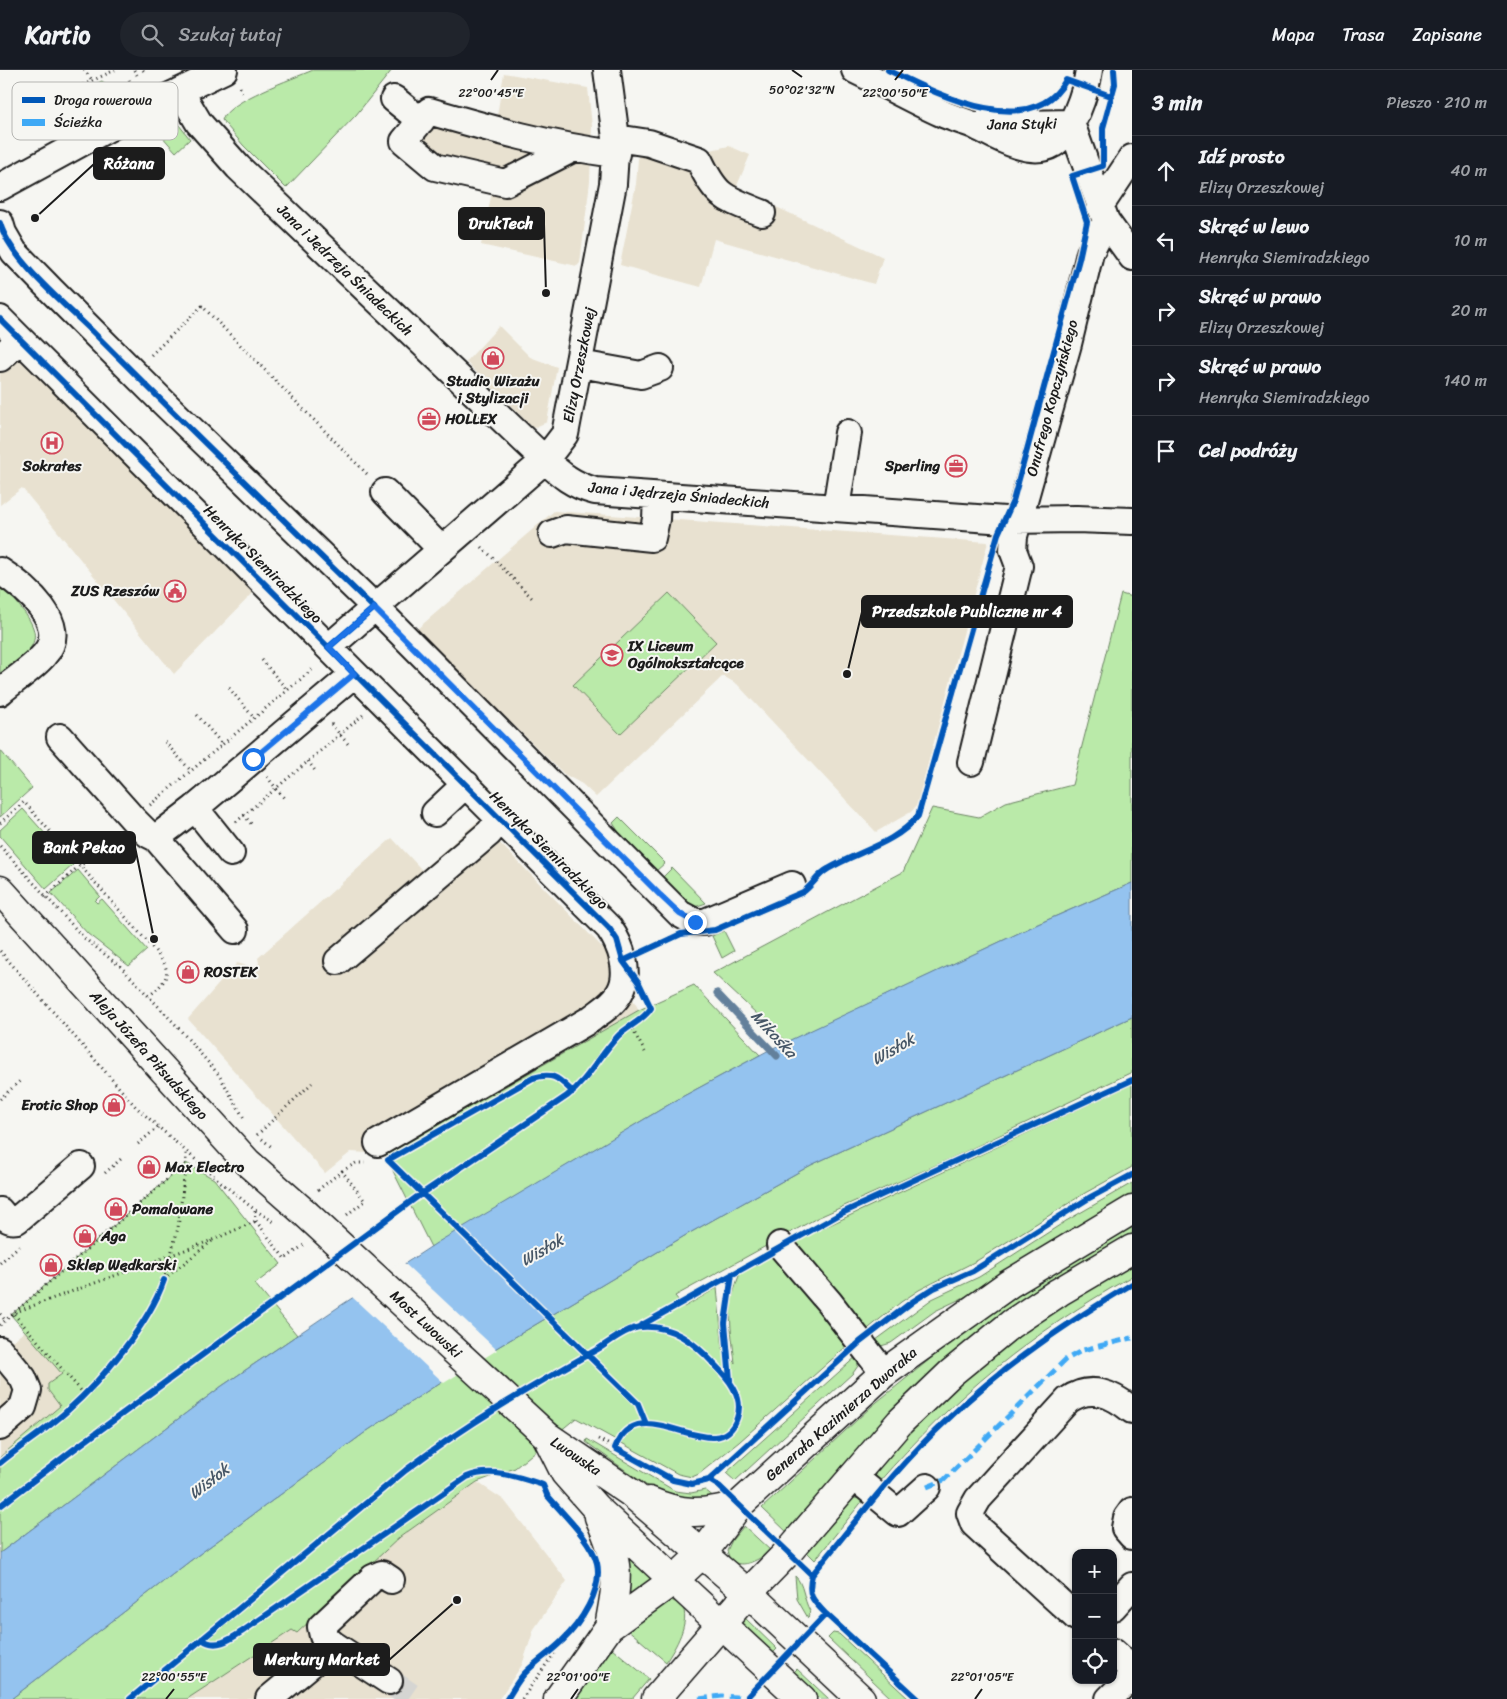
<!DOCTYPE html>
<html lang="pl">
<meta charset="utf-8">
<style>
:root{--surface:#171b24;--page:#20242c;--text:#f1f3f6;--muted:#9ea1a6;--line:#363941}
body{margin:0;font-family:Sriracha,sans-serif;background:var(--page);color:var(--text)}
.controls{position:absolute;right:15px;bottom:15px;display:grid;overflow:hidden;border-radius:10px;box-shadow:0 1px 4px #0004}
.controls button{width:45px;height:45px;display:grid;place-items:center;padding:0;border:0;border-bottom:1px solid var(--line);background:var(--surface);color:var(--text);font:25px sans-serif}
.stop{position:absolute;width:15px;height:15px;margin:-11px;border:4px solid #1a73e8;border-radius:50%;background:#fff}
.stop.end{background:#1a73e8;border-color:#fff;box-shadow:0 1px 5px #0008}
.list{margin:0;padding:0;list-style:none}
h2{display:flex;justify-content:space-between;align-items:center;height:65px;margin:0;padding:0 20px;font-size:21px}
h2 small{font-size:16px;font-weight:400;color:var(--muted)}
.list li{display:grid;grid-template-columns:32px 1fr auto;gap:15px;align-items:center;box-sizing:border-box;height:70px;padding:0 20px;border-top:1px solid var(--line)}
.list b{display:block;font-size:19px;white-space:nowrap}
.list p{margin:0;font-size:16px;white-space:nowrap;color:var(--muted)}
.list em{font-size:16px;font-style:normal;color:var(--muted)}
.icon{flex:none;width:28px;height:28px;fill:none;stroke:currentColor;stroke-width:2;stroke-linecap:round;stroke-linejoin:round}
.map{position:relative;flex:none;width:1132px;height:1629px;overflow:hidden}
header{display:flex;align-items:center;gap:30px;box-sizing:border-box;height:70px;padding:0 25px;background:var(--surface);border-bottom:1px solid var(--line)}
header strong{font-size:24px}
nav{display:flex;gap:28px;margin-inline-start:auto;font-size:18px}
.search{width:350px;height:45px;background:var(--page);display:flex;align-items:center;gap:12px;box-sizing:border-box;padding:0 18px;border-radius:28px;color:var(--muted);font-size:19px}
main{display:flex}
aside{flex:1;background:var(--surface)}
.map>svg:first-child{display:block}
.built{fill:#e8e1d0}
.green{fill:#baeaa9;stroke:#6b8362}
.water{fill:#94c3ef;stroke:#64809b}
.pier{fill:#f6f6f2}
.lines{fill:none;stroke-linecap:round;stroke-linejoin:round}
.stream{stroke:#64809b;stroke-width:7}
.minor-tunnel{stroke:#d5d5d2;stroke-width:26;stroke-dasharray:26 13;stroke-linecap:butt}
.minor-casing{stroke:#1c1c1c;stroke-width:30}
.major-casing{stroke:#1c1c1c;stroke-width:31}
.path{stroke:#1c1c1c;stroke-width:3;stroke-dasharray:1 4;stroke-linecap:butt}
.minor{stroke:#f6f6f2;stroke-width:26}
.major{stroke:#f6f6f2;stroke-width:28}
.major-bridge-casing{stroke:#1c1c1c;stroke-width:31;stroke-linecap:butt}
.major-bridge{stroke:#f6f6f2;stroke-width:28}
.quiet{stroke:#3fa9f5;stroke-width:5;stroke-dasharray:10 5;stroke-linecap:butt}
.cycleway-casing{stroke:#f6f6f2;stroke-width:9}
.cycleway{stroke:#0057b8;stroke-width:6}
.route{stroke:#1a73e8;stroke-width:6}
.ticks{fill:none;stroke:#1c1c1c;stroke-width:2}
.labels{text-anchor:middle;dominant-baseline:central;stroke-width:4;stroke-linejoin:round;paint-order:stroke}
.street-label{font-size:15px;fill:#1c1c1c;stroke:#f6f6f2}
.poi-label{font-size:15px;font-weight:bold;fill:#1c1c1c;stroke:#f6f6f2;text-anchor:start}
.water-label{font-size:16px;font-style:italic;fill:#465666;stroke:#f6f6f2}
.key{fill:#f6f6f2;stroke:#b5b5b2;stroke-width:1}
.key-label{font-size:14px;fill:#1c1c1c}
.ticks-label{font-size:12px;text-anchor:middle;fill:#1c1c1c;stroke:#f6f6f2;stroke-width:4;stroke-linejoin:round;paint-order:stroke}
.leader{fill:none;stroke:#1c1c1c;stroke-width:2}
.callout-dot{fill:#1c1c1c;stroke:#f6f6f2;stroke-width:2}
.callout{fill:#1c1c1c;stroke:#1c1c1c;stroke-width:2}
.callout-label{font-size:16px;text-anchor:middle;font-weight:bold;fill:#fff}
</style>
<header>
<strong>Kartio</strong>
<div class="search"><svg class="icon" aria-label="search" viewBox="0 0 24 24"><circle cx="10" cy="10" r="6"/><path d="M15 15l6 6"/></svg>Szukaj tutaj</div>
<nav><a>Mapa</a><a>Trasa</a><a>Zapisane</a></nav>
</header>
<main>
<div class="map">
<svg width="1132" height="1629" viewBox="0 0 1132 1629">
<rect width="100%" height="100%" fill="#f6f6f2"/>
<filter id="ink" filterUnits="userSpaceOnUse"><feTurbulence type="fractalNoise" baseFrequency=".02" numOctaves="2"/><feDisplacementMap in="SourceGraphic" scale="10" xChannelSelector="R" yChannelSelector="G"/><feConvolveMatrix kernelMatrix="1 2 1 2 8 2 1 2 1" color-interpolation-filters="sRGB"/></filter>
<g filter="url(#ink)">
<path class="built" d="M504,3L588,18L592,56L590,111L580,193L577,196L481,175L493,117L394,69L424,32L496,52Z
M640,64L701,82L729,76L750,85L736,118L883,187L874,214L714,169L701,217L620,195L636,114Z
M499,256L530,287L557,297L547,352L533,358L466,292Z
M0,270L254,522L174,604L22,418L0,435Z
M554,441L988,472L917,735L911,742L876,762L737,614L723,606L596,727L582,714L564,704L416,560Z
M478,751L609,884L613,918L631,926L639,940L385,1084L351,1082L325,1103L188,949L237,893L254,898L259,893L258,888L392,768L422,800Z
M25,1261L62,1304L49,1314L48,1320L60,1336L0,1387V1269L14,1270Z
M477,1412L504,1430L567,1511L534,1559L522,1595L499,1629H187L292,1560L399,1467Z"/>
<path class="green" d="M313,0H392L356,45L286,118L243,75L222,50C229,30 293,9 313,0Z
M102,11L107,15L105,19L64,43L62,42L63,39L83,20Z
M165,50L179,55L190,69L176,82L152,55Z
M0,516C9,521 15,530 21,538C50,574 27,581 0,606Z
M669,523L716,572L620,664L573,615Z
M1121,524L1132,527V813L1038,854L787,972L713,903L903,802L932,738L979,747L1006,732L1072,715Z
M0,680L32,718L0,747Z
M23,739L73,795L46,819L0,766V760Z
M619,747L665,793L656,801L622,767L613,753Z
M672,798L706,833L692,838L661,809Z
M78,800L100,826L95,831L97,833L102,829L147,880L129,896L88,864L51,823Z
M724,861L734,881L722,888L712,866Z
M694,915L760,985L680,1028L431,1177L385,1085L639,940Z
M1132,947V1002L952,1088L817,1148L675,1226L684,1237L717,1218L723,1280L735,1293C731,1255 725,1239 741,1201L806,1166L1132,1014V1097L1085,1123L978,1190L919,1220L901,1232L848,1275L739,1372L699,1404L692,1407L678,1404L576,1348L515,1398L477,1412L400,1467L297,1563L292,1560L187,1629H11L190,1491L367,1361L456,1302L686,1165L811,1095Z
M186,1093L214,1109L281,1194L255,1214L297,1265L222,1316L0,1483V1387L60,1336L48,1320V1314L62,1304L11,1245Z
M1132,1113V1127L975,1222L935,1241L891,1273L881,1276L872,1273L932,1229L979,1207L1066,1151Z
M1132,1154V1164L1082,1194L887,1347L789,1464L762,1438L872,1336L972,1255Z
M1132,1192V1206C1030,1264 955,1325 878,1413L875,1406L878,1394L940,1329L1023,1261Z
M858,1285V1296L853,1303L735,1411L726,1403Z
M587,1369L675,1421L691,1423L705,1420L714,1427L707,1431L664,1428L586,1372Z
M854,1428L864,1429L815,1490L806,1481L850,1430Z
M744,1456L771,1481C759,1489 743,1500 730,1490L727,1481L732,1470Z
M626,1485L652,1508L623,1534Z
M795,1506C804,1514 803,1529 810,1541L808,1548L797,1529Z
M671,1530L682,1535C691,1552 675,1578 666,1592L626,1558Z
M744,1547L777,1579L772,1584L739,1553Z
M833,1563L839,1564L909,1629H892L828,1568Z
M612,1578L649,1609L632,1629H575Z
M797,1599L829,1629H820L793,1603Z"/>
<path class="water" d="M1132,813V947L811,1095L686,1165L456,1302L367,1361L190,1491L11,1629H0V1483L222,1316L337,1238L438,1172L680,1028L771,979L1038,854Z"/>
<path class="pier" d="M403,1192L497,1280L444,1313L351,1226Z"/>
<g class="lines">
<path class="stream" d="M717,923L777,986"/>
<path class="minor-tunnel" d="M389,1611L415,1629"/>
<g class="minor-casing">
<path id="minor" d="M855,0C884,14 912,30 941,43C952,48 963,51 974,55C994,65 1030,88 1053,74C1073,63 1086,21 1089,0
M180,21L199,53L238,97L545,390C561,405 573,415 595,421L1005,450L1076,449L1132,451
M394,29L421,51
M1071,53L1106,151L1132,187
M979,55L1071,53
M616,68L649,73L699,90C717,128 724,128 762,143
M574,78L505,113L435,97L404,71L429,41C491,59 552,76 616,84
M0,117L143,39L224,0
M1100,136L1132,88
M0,153L3,163L14,182L51,220L164,333L386,548L680,844L695,852H705L792,815
M0,249L609,858C621,875 631,903 620,922C614,934 601,941 591,949L378,1073
M0,288L20,269
M580,294L641,305L660,298
M385,422L441,479
M836,438L848,363
M552,464L566,459L652,468L656,449L657,426
M0,501C24,516 72,555 44,585C32,599 14,610 0,622
M329,577L545,390L565,364L613,114L616,68L607,0
M60,667L133,749L148,764L156,768L235,860
M971,692L1019,496L1013,480L1014,466L1068,274L1090,183L1106,151
M195,738L231,783
M435,743L466,714
M156,768L195,738L354,604
M338,891L489,763L500,749
M0,1141C5,1147 8,1152 17,1150L81,1096
M780,1175L829,1232L884,1303
M0,1280L23,1308L28,1320L23,1337L0,1357
M853,1406L898,1443L927,1417
M1132,1441L1127,1448L1125,1458L1132,1466
M1113,1537L1132,1516
M1076,1547L974,1454L970,1443L978,1429L1068,1330C1091,1314 1112,1324 1132,1340
M334,1575L323,1566L321,1557L373,1508L382,1504L391,1510
M1113,1582L1132,1599
M269,1629L334,1575L389,1611
M1109,1629L1132,1606"/>
</g>
<g class="major-casing">
<path id="major" d="M0,820L247,1092L305,1143
M547,1366L631,1423L748,1523L861,1629
M547,1367L565,1403L595,1437L802,1629
M649,1431C683,1446 703,1444 739,1435
M599,1447C621,1495 618,1507 609,1557
M558,1629L609,1557L674,1510L703,1483L739,1435L884,1303L1009,1214L1132,1140
M656,1629L748,1523L788,1482L900,1352L951,1303L1011,1254L1059,1222L1132,1179"/>
</g>
<path class="path" d="M84,0L92,10
M134,0L137,5
M143,0L144,1
M129,10L133,18
M240,17L244,26
M25,41L39,55
M27,65L81,16L115,0
M151,285L202,236L368,405
M482,477L534,530
M262,590L287,620
M229,618L254,648
M197,645L223,675
M331,654L348,674
M165,672L191,701
M308,691L316,702
M267,707L284,728
M150,735L314,598
M244,745L252,755
M236,752L363,645
M0,753L24,732L151,876C170,899 174,905 149,926
M0,776L84,868L121,897L175,954L219,1005L245,1050
M45,827L79,796L92,788
M0,881L136,1037L223,1114L255,1140L276,1153
M630,955L645,982
M0,1029L21,1010
M257,1065L312,1013
M262,1069L273,1078
M138,1074L158,1057
M342,1101L356,1093H365
M105,1103L122,1088
M318,1120L342,1101L365,1131L344,1147
M255,1141L256,1151L285,1189L304,1175
M0,1193L20,1175
M164,1209L212,1171
M164,1210L178,1158L186,1093
M0,1244L5,1250
M0,1255L186,1093V1082
M84,1324L13,1243L215,1169L256,1151
M598,1369L615,1378
M522,1629L562,1572"/>
<use href="#minor" class="minor"/>
<use href="#major" class="major"/>
<g class="major-bridge-casing">
<path id="major-bridge" d="M305,1143L547,1366"/>
</g>
<use href="#major-bridge" class="major-bridge"/>
<path class="quiet" d="M927,1417L944,1410L1065,1290L1083,1280L1132,1268
M699,1629L722,1626L750,1628"/>
<g class="cycleway-casing">
<path id="cycleway" d="M888,0C935,23 1031,73 1066,10L1111,26
M0,153C11,191 67,236 95,264C187,357 281,447 374,538L329,577
M0,249L609,858L617,870L623,891L639,913L651,938C644,950 628,956 618,966C600,985 588,1010 567,1026L417,1127L73,1380L0,1436
M623,891L681,864L715,860L803,822C812,816 818,804 828,799C858,781 895,774 918,746L998,464L1013,431L1079,189L1087,152L1072,106L1103,96V58L1115,14L1114,0
M573,1022C558,1008 554,1002 533,1008L388,1090L638,1334L646,1354
M640,1256L842,1143L1132,1010
M730,1310L725,1253L732,1204
M0,1393C22,1375 46,1360 67,1341C102,1310 149,1254 164,1210
M709,1410L860,1272L912,1232L934,1218L973,1201L1089,1128L1132,1105
M812,1505C856,1451 898,1395 949,1348C1004,1295 1067,1253 1132,1214
M202,1569C216,1580 231,1569 243,1561L467,1407C491,1397 519,1407 543,1415L547,1425C562,1443 592,1471 597,1493C603,1520 580,1554 562,1571C551,1582 538,1590 527,1601C519,1608 513,1620 507,1629
M748,1626L826,1544
M130,1629L406,1400C467,1354 532,1316 598,1279C610,1272 628,1257 642,1257C672,1255 694,1272 713,1293C727,1307 745,1326 737,1348C718,1403 639,1315 615,1378L673,1410L692,1414L709,1410L719,1416L812,1505C807,1525 812,1530 826,1544L918,1629"/>
</g>
<use href="#cycleway" class="cycleway"/>
</g>
</g>
<g class="lines" filter="url(#ink)">
<path class="route" d="M253,689L354,604L329,577L374,538L660,825L680,844L695,852"/>
</g>
<path class="ticks" d="M792,0L802,7M491,10L498,0M895,10L903,0M166,1629L174,1619M571,1629L578,1619M975,1629L982,1619"/>
<defs>
<g id="shop-ring" transform="scale(1.125)"><circle r="9.5" fill="#f6f6f2" stroke="#d1495b" stroke-width="1.5"/><path d="M-5-2.5h2.3a2.7 3.5 0 0 1 5.4 0H5L5.5 6h-11ZM-1.5-2.5h3a1.5 2.3 0 0 0-3 0Z" fill="#d1495b"/></g>
<g id="office-ring" transform="scale(1.125)"><circle r="9.5" fill="#f6f6f2" stroke="#d1495b" stroke-width="1.5"/><path d="M-6-3h4V-5.5h4V-3h4V5H-6ZM-1-4.5V-3h2v-1.5ZM-6 0V1H6V0Z" fill="#d1495b"/></g>
<g id="hospital-ring" transform="scale(1.125)"><circle r="9.5" fill="#f6f6f2" stroke="#d1495b" stroke-width="1.5"/><path d="M-5-5h3v3.5h4V-5h3V5h-3V1.5h-4V5h-3Z" fill="#d1495b"/></g>
<g id="civic-ring" transform="scale(1.125)"><circle r="9.5" fill="#f6f6f2" stroke="#d1495b" stroke-width="1.5"/><path d="M-.6-6.5H3V-4.5H.6V-3L4-1V1h2V6H-6V1h2V-1L-.6-3ZM-1.2 2.5V6h2.4V2.5Z" fill="#d1495b"/></g>
<g id="school-ring" transform="scale(1.125)"><circle r="9.5" fill="#f6f6f2" stroke="#d1495b" stroke-width="1.5"/><path d="M0-5L7-2L0 1L-7-2ZM-4 1L0 2.5L4 1V4Q0 6-4 4Z" fill="#d1495b"/></g>
</defs>
<g fill-rule="evenodd">
<use href="#shop-ring" x="493" y="288"/>
<use href="#office-ring" x="429" y="349"/>
<use href="#hospital-ring" x="52" y="373"/>
<use href="#office-ring" x="956" y="396"/>
<use href="#civic-ring" x="175" y="521"/>
<use href="#school-ring" x="612" y="585"/>
<use href="#shop-ring" x="188" y="902"/>
<use href="#shop-ring" x="114" y="1035"/>
<use href="#shop-ring" x="149" y="1097"/>
<use href="#shop-ring" x="116" y="1139"/>
<use href="#shop-ring" x="85" y="1166"/>
<use href="#shop-ring" x="51" y="1195"/>
</g>
<g class="labels">
<g class="street-label">
<text transform="translate(1022 54) rotate(-1)">Jana Styki</text>
<text transform="translate(345 200) rotate(44)">Jana i Jędrzeja Śniadeckich</text>
<text transform="translate(579 295) rotate(-79)">Elizy Orzeszkowej</text>
<text transform="translate(1052 328) rotate(-75)">Onufrego Kopczyńskiego</text>
<text transform="translate(679 425) rotate(5)">Jana i Jędrzeja Śniadeckich</text>
<text transform="translate(263 494) rotate(45)">Henryka Siemiradzkiego</text>
<text transform="translate(549 780) rotate(45)">Henryka Siemiradzkiego</text>
<text transform="translate(149 985) rotate(48)">Aleja Józefa Piłsudskiego</text>
<text transform="translate(426 1254) rotate(43)">Most Lwowski</text>
<text transform="translate(841 1344) rotate(-41)">Generała Kazimierza Dworaka</text>
<text transform="translate(576 1386) rotate(34)">Lwowska</text>
</g>
<g class="poi-label">
<text x="493" y="311" text-anchor="middle">Studio Wizażu<tspan x="493" dy="17">i Stylizacji</tspan></text>
<text x="445" y="349">HOLLEX</text>
<text x="52" y="396" text-anchor="middle">Sokrates</text>
<text x="940" y="396" text-anchor="end">Sperling</text>
<text x="159" y="521" text-anchor="end">ZUS Rzeszów</text>
<text x="628" y="576">IX Liceum<tspan x="628" dy="17">Ogólnokształcące</tspan></text>
<text x="204" y="902">ROSTEK</text>
<text x="98" y="1035" text-anchor="end">Erotic Shop</text>
<text x="165" y="1097">Max Electro</text>
<text x="132" y="1139">Pomalowane</text>
<text x="101" y="1166">Aga</text>
<text x="67" y="1195">Sklep Wędkarski</text>
</g>
<g class="water-label">
<text transform="translate(774 964) rotate(47)">Mikośka</text>
<text transform="translate(893 979) rotate(-30)">Wisłok</text>
<text transform="translate(542 1180) rotate(-30)">Wisłok</text>
<text transform="translate(209 1411) rotate(-38)">Wisłok</text>
</g>
</g>
<rect x="12" y="12" width="166" height="58" rx="8" class="key"/>
<rect x="22" y="27" width="23" height="6" fill="#0057b8"/>
<rect x="22" y="49" width="23" height="7" fill="#3fa9f5"/>
<g class="key-label">
<text x="54" y="35">Droga rowerowa</text>
<text x="54" y="57">Ścieżka</text>
</g>
<g class="ticks-label">
<text x="802" y="24">50°02'32"N</text>
<text x="491" y="27">22°00'45"E</text>
<text x="895" y="27">22°00'50"E</text>
<text x="174" y="1611">22°00'55"E</text>
<text x="578" y="1611">22°01'00"E</text>
<text x="982" y="1611">22°01'05"E</text>
</g>
<path class="leader" d="M35 148L94 94M546 223L544 154M847 604L862 542M154 869L135 777M457 1530L389 1590"/>
<g class="callout-dot">
<circle cx="35" cy="148" r="5"/>
<circle cx="546" cy="223" r="5"/>
<circle cx="847" cy="604" r="5"/>
<circle cx="154" cy="869" r="5"/>
<circle cx="457" cy="1530" r="5"/>
</g>
<g class="callout">
<rect x="94" y="78" width="70" height="31" rx="5"/>
<rect x="459" y="138" width="85" height="31" rx="5"/>
<rect x="862" y="526" width="210" height="31" rx="5"/>
<rect x="33" y="762" width="102" height="31" rx="5"/>
<rect x="254" y="1574" width="135" height="31" rx="5"/>
</g>
<g class="callout-label">
<text x="129" y="99">Różana</text>
<text x="501" y="159">DrukTech</text>
<text x="967" y="547">Przedszkole Publiczne nr 4</text>
<text x="84" y="783">Bank Pekao</text>
<text x="322" y="1595">Merkury Market</text>
</g>
</svg>
<div class="controls">
<button>+</button>
<button>−</button>
<button><svg class="icon" aria-label="locate" viewBox="0 0 24 24"><circle cx="12" cy="12" r="6"/><path d="M12 2v4M12 18v4M2 12h4M18 12h4"/></svg></button>
</div>
<div class="stop" style="left:253px;top:689px"></div>
<div class="stop end" style="left:695px;top:852px"></div>
</div>
<aside>
<h2>3 min<small>Pieszo · 210 m</small></h2>
<ul class="list">
<li><svg class="icon" aria-label="ahead" viewBox="0 0 24 24"><path d="M12 20V5M6 11l6-6 6 6"/></svg><div><b>Idź prosto</b><p>Elizy Orzeszkowej</p></div><em>40 m</em></li>
<li><svg class="icon" aria-label="left" viewBox="0 0 24 24"><path d="M17 20v-9H6M10 6l-5 5 5 5"/></svg><div><b>Skręć w lewo</b><p>Henryka Siemiradzkiego</p></div><em>10 m</em></li>
<li><svg class="icon" aria-label="right" viewBox="0 0 24 24"><path d="M7 20v-9h11M14 6l5 5-5 5"/></svg><div><b>Skręć w prawo</b><p>Elizy Orzeszkowej</p></div><em>20 m</em></li>
<li><svg class="icon" aria-label="right" viewBox="0 0 24 24"><path d="M7 20v-9h11M14 6l5 5-5 5"/></svg><div><b>Skręć w prawo</b><p>Henryka Siemiradzkiego</p></div><em>140 m</em></li>
<li><svg class="icon" aria-label="arrive" viewBox="0 0 24 24"><path d="M6 21V4h12l-3 4 3 4H6"/></svg><div><b>Cel podróży</b></div></li>
</ul>
</aside>
</main>
